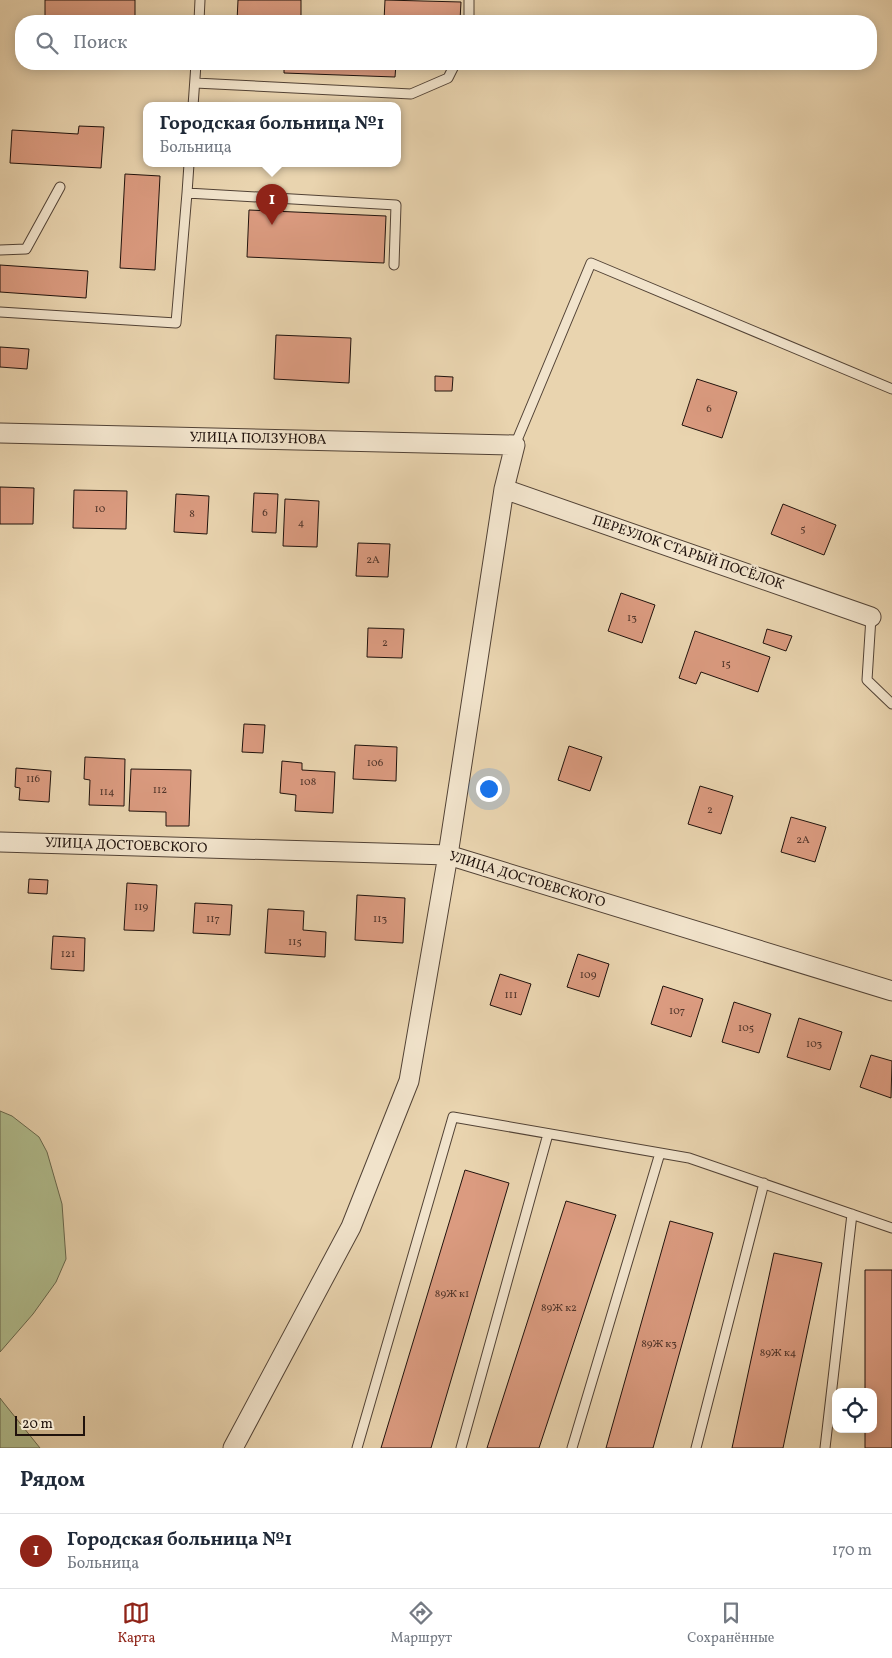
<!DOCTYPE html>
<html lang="ru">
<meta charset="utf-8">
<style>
:root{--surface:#fff;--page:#f6f6f7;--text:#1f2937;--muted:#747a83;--line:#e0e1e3;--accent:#8f2418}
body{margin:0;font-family:Vollkorn,serif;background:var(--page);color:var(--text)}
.controls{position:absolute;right:15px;bottom:15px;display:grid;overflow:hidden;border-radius:10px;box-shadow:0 2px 12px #0003}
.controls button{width:45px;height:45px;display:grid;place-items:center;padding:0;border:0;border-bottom:1px solid var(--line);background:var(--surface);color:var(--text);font:25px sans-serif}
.scale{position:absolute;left:15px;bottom:12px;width:70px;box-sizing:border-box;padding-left:5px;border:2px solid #20120c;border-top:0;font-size:14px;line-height:18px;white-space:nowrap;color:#20120c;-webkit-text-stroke:4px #f1e3cb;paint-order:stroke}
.you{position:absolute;left:488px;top:788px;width:18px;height:18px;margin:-12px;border:4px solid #fff;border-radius:50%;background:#1a73e8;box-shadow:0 0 0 8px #1a73e833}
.badge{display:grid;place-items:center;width:32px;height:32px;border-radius:50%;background:var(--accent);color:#fff;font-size:16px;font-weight:700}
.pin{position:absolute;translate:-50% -41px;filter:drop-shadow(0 1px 2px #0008)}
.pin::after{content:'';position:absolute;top:26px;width:18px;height:15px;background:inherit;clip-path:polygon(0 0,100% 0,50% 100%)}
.popup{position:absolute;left:143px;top:102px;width:258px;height:65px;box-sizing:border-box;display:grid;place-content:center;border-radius:10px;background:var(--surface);filter:drop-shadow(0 1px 4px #0005);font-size:16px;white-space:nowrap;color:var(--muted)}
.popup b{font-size:19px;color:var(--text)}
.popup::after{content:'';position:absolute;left:50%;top:100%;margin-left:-10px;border:10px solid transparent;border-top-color:var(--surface)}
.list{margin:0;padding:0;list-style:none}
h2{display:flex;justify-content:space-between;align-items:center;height:65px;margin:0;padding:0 20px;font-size:21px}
h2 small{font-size:16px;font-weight:400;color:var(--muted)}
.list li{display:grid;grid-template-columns:32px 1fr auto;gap:15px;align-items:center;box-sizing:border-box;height:75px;padding:0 20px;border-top:1px solid var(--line)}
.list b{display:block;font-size:19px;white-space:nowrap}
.list p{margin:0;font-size:16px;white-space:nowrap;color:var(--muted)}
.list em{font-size:16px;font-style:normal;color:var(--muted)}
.icon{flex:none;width:28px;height:28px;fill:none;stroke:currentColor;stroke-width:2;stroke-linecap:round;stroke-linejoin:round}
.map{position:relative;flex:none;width:892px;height:1448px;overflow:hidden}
.search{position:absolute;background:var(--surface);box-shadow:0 2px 12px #0003;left:15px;right:15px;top:15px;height:55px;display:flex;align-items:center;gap:12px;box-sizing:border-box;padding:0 18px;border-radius:20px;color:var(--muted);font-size:19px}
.sheet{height:140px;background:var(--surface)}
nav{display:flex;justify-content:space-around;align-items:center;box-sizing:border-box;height:70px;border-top:1px solid var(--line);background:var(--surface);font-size:14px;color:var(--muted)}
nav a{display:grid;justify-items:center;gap:2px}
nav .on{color:var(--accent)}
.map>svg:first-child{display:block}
.green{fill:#b1be8f;stroke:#68684e}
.building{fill:#db9b80;stroke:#20120c}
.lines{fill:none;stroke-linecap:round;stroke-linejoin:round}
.service-casing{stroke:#524235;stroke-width:11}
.minor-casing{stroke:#524235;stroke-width:21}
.service{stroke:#f1e3cb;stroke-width:9}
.minor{stroke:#f1e3cb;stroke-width:19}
.labels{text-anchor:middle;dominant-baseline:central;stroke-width:5;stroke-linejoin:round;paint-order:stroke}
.number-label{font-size:11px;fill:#4f3429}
.street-label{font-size:14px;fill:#20120c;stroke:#f1e3cb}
</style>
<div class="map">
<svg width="892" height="1448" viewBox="0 0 892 1448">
<rect width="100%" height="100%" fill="#e9d4af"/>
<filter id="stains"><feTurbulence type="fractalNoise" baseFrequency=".004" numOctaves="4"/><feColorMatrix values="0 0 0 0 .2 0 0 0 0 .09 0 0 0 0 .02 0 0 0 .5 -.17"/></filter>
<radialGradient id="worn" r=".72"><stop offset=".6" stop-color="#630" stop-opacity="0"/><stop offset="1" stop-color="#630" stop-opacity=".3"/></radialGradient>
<path class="green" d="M0,1111L12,1116L39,1137L47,1152L62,1204L66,1259L56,1282L33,1314L0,1352Z
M0,1398L3,1402L40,1448H0Z"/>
<path class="building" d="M45,0H135V21H45Z
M238,0H301V21H237Z
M385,0L461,2L460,20L449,19V21H384Z
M284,64H396L395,77L284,73Z
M79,126L104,127L101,168L10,163L12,130L78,134Z
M125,174L160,176L155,270L120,268Z
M249,210L386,216L384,263L247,257Z
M0,265L88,271L86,298L0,292Z
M276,335L351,338L349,383L274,379Z
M0,347L29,349L27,369L0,367Z
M435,376L453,377L452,391H435Z
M697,379L737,392L722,438L682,425Z
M0,487L34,488L33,524H0Z
M74,490L127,491L126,529L73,528Z
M254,493L278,494L276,533L252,532Z
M176,494L209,496L207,534L174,532Z
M285,499L319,501L317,547L283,546Z
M783,504L836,525L824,555L771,534Z
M358,543L390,544L388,577L356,576Z
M621,593L655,605L642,643L608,631Z
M368,628L404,629L402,658L367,657Z
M767,629L792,636L786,651L763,643Z
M695,631L770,657L758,692L701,672L696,684L679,678Z
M244,724L265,725L263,753L242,752Z
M355,745L397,747L396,781L353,779Z
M569,746L602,757L590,791L558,780Z
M85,757L125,759L124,806L89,805L90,780L84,779Z
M282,761L302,763V770L335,772L333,813L295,811L296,795L280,793Z
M16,768L51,771L49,802L19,800L20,788L15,787Z
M131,769L191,770L189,826H166V812L129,811Z
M700,786L733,796L721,834L688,824Z
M791,817L826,827L815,862L781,852Z
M29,879L48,880L47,894L28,893Z
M127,883L157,885L154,931L124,930Z
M357,895L405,898L403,943L355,940Z
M195,903L232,905L230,935L193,933Z
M268,909L304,911L303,930L326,932L325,957L265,953Z
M53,936L85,938L84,971L51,969Z
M578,954L609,964L599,997L567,987Z
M500,974L531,984L521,1015L490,1005Z
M663,986L703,999L691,1037L651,1024Z
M734,1002L771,1014L759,1053L722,1042Z
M799,1018L842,1032L830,1070L787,1057Z
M871,1055L892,1061L891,1098L860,1087Z
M465,1170L509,1183L431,1448H381Z
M566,1201L616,1215L539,1448H487Z
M670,1221L713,1233L653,1448H606Z
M774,1253L822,1263L783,1448H732Z
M865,1270H892V1448H865V1429H873V1392H865Z"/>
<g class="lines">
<g class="service-casing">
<path id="service" d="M199,21L200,0
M469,21V0
M195,83L411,94L448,78L455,64
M193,106L196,64
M189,164L187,193L396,205L394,265
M0,250L26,249L60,187
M0,312L176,323L187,193
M515,445L591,263L892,389
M871,617L867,680L892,704
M357,1448L453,1117L689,1158L892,1228
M461,1448L548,1134
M572,1448L660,1153
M696,1448L764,1183
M825,1448L852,1214"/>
</g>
<g class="minor-casing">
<path id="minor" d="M0,433L515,445L504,489L448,855L409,1081L351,1227L233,1448
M504,489L871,617
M0,842L448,855L892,991"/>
</g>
<use href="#service" class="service"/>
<use href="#minor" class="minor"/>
</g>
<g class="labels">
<g class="number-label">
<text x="709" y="409">6</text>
<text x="100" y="509">10</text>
<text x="265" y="513">6</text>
<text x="192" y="514">8</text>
<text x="301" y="523">4</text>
<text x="803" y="529">5</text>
<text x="373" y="560">2А</text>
<text x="632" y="618">13</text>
<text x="385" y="643">2</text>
<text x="726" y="664">15</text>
<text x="375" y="763">106</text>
<text x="33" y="779">116</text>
<text x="308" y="782">108</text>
<text x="160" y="790">112</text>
<text x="107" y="792">114</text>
<text x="710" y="810">2</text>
<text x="803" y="840">2А</text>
<text x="141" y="907">119</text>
<text x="213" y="919">117</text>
<text x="380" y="919">113</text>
<text x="295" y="942">115</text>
<text x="68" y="954">121</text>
<text x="588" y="975">109</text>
<text x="511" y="995">111</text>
<text x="677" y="1011">107</text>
<text x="746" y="1028">105</text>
<text x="814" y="1044">103</text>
<text x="452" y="1294">89Ж к1</text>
<text x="559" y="1308">89Ж к2</text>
<text x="659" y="1344">89Ж к3</text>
<text x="778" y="1353">89Ж к4</text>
</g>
<g class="street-label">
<text transform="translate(258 439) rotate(1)">УЛИЦА ПОЛЗУНОВА</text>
<text transform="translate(688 553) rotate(19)">ПЕРЕУЛОК СТАРЫЙ ПОСЁЛОК</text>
<text transform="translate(126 846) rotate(2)">УЛИЦА ДОСТОЕВСКОГО</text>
<text transform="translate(527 880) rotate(17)">УЛИЦА ДОСТОЕВСКОГО</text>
</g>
</g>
<rect width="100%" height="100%" filter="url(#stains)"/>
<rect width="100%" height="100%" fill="url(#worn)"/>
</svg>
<div class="controls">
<button><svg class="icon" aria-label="locate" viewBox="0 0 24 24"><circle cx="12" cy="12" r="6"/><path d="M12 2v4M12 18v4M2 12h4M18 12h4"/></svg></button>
</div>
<div class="scale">20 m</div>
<div class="you"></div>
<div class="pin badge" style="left:272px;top:225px">1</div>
<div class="popup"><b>Городская больница №1</b>Больница</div>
<div class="search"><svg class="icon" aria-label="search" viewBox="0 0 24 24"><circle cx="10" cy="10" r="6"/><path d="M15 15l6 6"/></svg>Поиск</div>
</div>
<section class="sheet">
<h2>Рядом<small></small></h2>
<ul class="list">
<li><span class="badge">1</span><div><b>Городская больница №1</b><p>Больница</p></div><em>170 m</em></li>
</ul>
</section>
<nav>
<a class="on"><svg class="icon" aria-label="map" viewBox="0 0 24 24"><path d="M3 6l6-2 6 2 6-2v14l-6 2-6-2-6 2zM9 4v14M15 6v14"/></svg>Карта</a>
<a><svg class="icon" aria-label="directions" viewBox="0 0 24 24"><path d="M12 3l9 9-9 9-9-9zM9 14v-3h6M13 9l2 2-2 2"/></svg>Маршрут</a>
<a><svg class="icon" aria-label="saved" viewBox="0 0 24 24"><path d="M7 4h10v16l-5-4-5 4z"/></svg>Сохранённые</a>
</nav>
